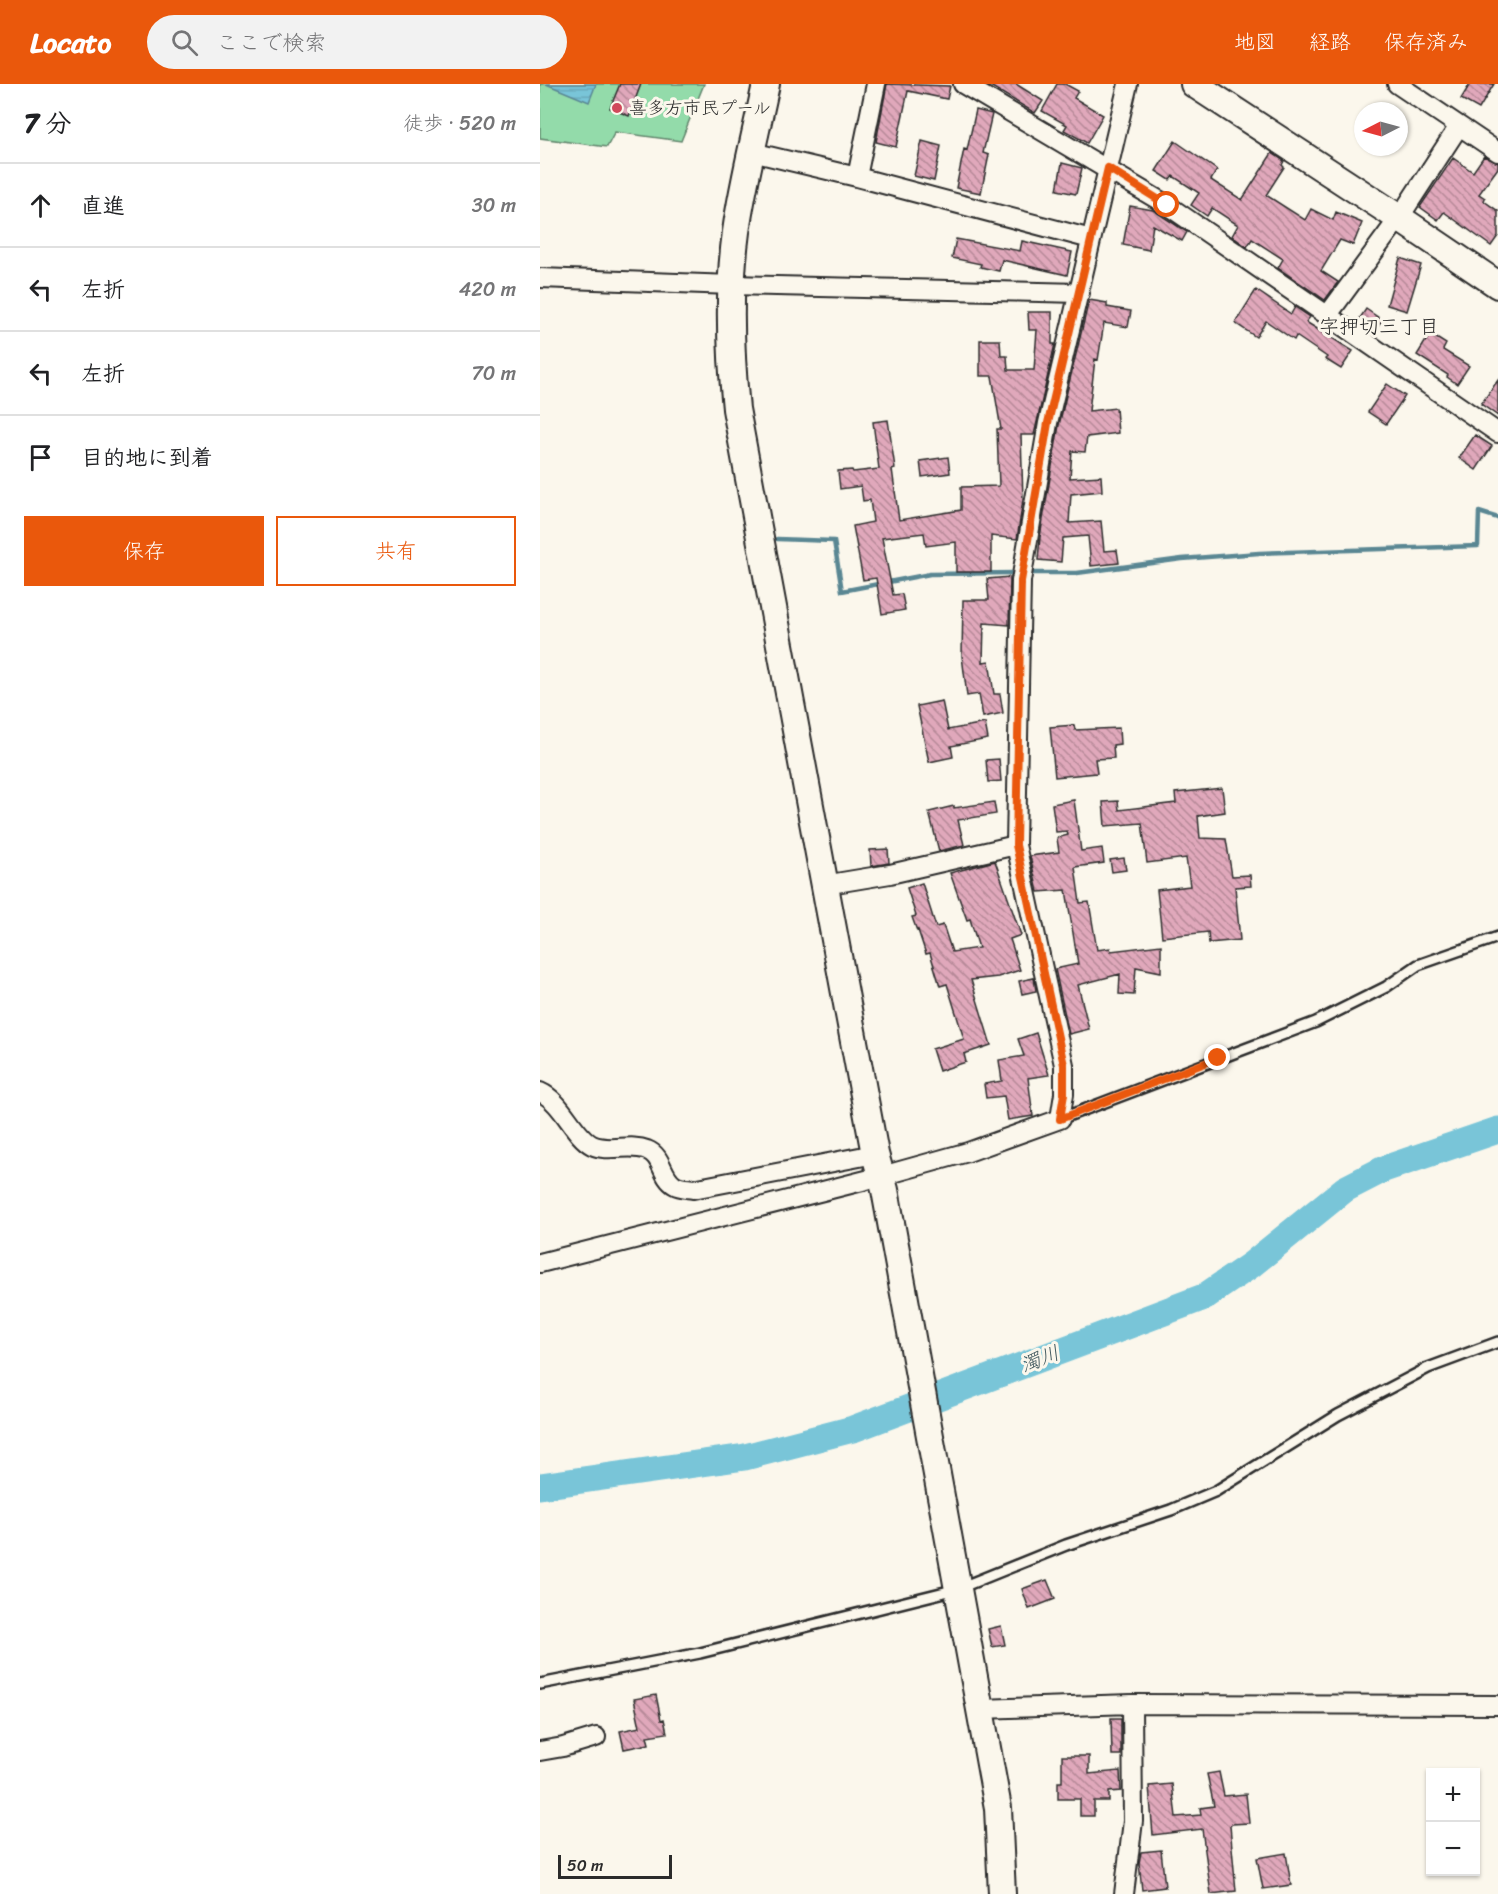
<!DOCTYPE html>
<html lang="ja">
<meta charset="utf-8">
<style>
:root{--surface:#fff;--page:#f2f2f2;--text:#202124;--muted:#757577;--line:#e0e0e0;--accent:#ea580c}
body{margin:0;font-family:Sriracha,"Klee One",sans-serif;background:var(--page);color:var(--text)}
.controls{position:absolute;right:18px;bottom:18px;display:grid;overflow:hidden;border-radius:0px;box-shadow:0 2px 4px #0004}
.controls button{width:54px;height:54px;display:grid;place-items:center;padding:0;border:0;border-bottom:2px solid var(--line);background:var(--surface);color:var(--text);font:30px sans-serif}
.compass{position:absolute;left:814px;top:18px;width:54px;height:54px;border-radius:50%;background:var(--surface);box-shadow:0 2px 4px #0004;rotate:264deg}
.scale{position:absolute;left:18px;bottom:15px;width:114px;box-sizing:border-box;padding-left:6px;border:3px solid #2b2b2b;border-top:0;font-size:16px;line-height:21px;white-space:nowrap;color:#2b2b2b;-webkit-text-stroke:4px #fbf7ec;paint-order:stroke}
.stop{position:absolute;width:18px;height:18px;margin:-14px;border:4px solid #ea580c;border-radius:50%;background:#fff}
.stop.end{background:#ea580c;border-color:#fff;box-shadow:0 2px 6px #0008}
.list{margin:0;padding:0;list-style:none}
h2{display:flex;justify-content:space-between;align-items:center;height:78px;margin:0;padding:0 24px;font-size:26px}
h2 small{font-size:20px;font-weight:400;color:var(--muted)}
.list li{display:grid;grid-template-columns:39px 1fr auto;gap:18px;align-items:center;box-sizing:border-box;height:84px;padding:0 24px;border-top:2px solid var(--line)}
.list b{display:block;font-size:22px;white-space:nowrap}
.list em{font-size:20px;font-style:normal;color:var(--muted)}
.actions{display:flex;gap:12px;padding:18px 24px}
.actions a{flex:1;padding:14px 0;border:2px solid var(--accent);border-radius:0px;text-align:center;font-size:21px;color:var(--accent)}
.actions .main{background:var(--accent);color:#fff}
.icon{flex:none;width:33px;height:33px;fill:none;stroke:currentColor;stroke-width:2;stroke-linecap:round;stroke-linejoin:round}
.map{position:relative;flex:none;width:958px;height:1810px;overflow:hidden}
header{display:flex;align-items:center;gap:36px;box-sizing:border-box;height:84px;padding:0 30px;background:var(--accent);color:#fff}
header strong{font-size:28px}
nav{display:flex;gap:33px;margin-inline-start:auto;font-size:21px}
.search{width:420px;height:54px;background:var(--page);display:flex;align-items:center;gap:15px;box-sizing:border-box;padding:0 21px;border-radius:33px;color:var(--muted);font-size:22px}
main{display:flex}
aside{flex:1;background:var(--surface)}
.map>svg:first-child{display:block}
.green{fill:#93dbaa;stroke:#5f836a;stroke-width:1.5}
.water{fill:url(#water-rules);stroke:#5a8793;stroke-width:1.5}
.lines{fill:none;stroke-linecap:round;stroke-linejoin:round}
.stream{stroke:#5a8793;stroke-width:4.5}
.river{stroke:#79c5d8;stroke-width:27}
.building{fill:url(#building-back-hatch);stroke:#2b2b2b;stroke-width:1.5}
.lane-casing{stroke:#2b2b2b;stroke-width:14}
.street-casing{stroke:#2b2b2b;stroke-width:22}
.secondary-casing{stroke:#2b2b2b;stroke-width:30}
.lane{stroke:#fbf7ec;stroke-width:9}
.street{stroke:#fbf7ec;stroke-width:18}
.secondary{stroke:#fbf7ec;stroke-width:26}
.route{stroke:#ea580c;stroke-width:8}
.poi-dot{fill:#d1495b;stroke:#fbf7ec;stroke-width:2}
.labels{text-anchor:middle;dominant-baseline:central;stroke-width:6;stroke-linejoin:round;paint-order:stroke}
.poi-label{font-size:18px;fill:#2b2b2b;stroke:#fbf7ec;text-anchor:start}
.neighbourhood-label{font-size:20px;fill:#2b2b2b;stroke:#fbf7ec}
.water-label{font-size:20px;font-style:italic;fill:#42595f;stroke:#fbf7ec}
</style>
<header>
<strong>Locato</strong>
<div class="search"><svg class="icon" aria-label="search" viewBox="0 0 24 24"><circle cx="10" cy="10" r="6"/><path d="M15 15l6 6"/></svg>ここで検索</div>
<nav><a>地図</a><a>経路</a><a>保存済み</a></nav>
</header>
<main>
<aside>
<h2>7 分<small>徒歩 · 520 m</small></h2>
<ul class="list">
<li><svg class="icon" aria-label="ahead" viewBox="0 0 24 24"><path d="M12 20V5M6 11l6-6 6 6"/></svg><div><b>直進</b></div><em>30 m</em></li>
<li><svg class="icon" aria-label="left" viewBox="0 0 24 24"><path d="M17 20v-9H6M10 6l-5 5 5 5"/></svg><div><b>左折</b></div><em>420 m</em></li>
<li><svg class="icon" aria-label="left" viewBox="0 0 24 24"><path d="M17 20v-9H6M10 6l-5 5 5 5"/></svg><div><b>左折</b></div><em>70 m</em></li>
<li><svg class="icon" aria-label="arrive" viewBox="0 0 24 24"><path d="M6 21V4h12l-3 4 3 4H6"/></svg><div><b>目的地に到着</b></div></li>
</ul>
<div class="actions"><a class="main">保存</a><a>共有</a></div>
</aside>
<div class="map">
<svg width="958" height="1810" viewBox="0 0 958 1810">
<defs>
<pattern id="water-rules" width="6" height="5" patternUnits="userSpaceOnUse" patternTransform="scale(1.5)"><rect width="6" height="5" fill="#79c5d8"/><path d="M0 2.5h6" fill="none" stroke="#69a9ba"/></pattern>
<pattern id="building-back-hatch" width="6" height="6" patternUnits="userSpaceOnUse" patternTransform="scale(1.5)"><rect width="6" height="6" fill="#e0a8bb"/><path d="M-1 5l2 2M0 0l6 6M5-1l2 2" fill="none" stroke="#b68998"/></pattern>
</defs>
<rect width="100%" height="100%" fill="#fbf7ec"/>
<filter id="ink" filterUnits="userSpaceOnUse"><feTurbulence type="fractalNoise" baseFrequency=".0167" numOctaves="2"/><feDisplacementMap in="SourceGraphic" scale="12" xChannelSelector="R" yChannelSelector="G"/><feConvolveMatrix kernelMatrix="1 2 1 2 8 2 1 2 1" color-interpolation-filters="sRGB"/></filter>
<g filter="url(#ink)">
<path class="green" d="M0,0H164L141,57L75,48L67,63L0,54Z"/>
<path class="water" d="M6,0H56L49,18Z"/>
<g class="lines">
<path class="stream" d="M237,455L294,457L302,507L390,490L477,489
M486,489H537L642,475L719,469L938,462L939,428L958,434"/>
<path class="river" d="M0,1402L205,1373L313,1345L664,1213L711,1181L805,1105L844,1085L958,1046"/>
</g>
<path class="building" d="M80,0H101L89,32L70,24Z
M347,0L410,2L407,15L368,7L356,63L336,58Z
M447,0H476L503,17L495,29Z
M517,0H525L538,7L534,14L563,31L547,59L524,46L527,41L502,27Z
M930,0H954L939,25L921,15Z
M436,26L452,30L443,69L449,71L441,109L416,104L424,65L427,66Z
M382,57L401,62L394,97L374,92Z
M635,57L677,86L671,96L702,116L732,69L744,77L742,81L744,83L726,111L765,136L771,125L793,136L796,128L822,139L813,161L800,156L781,187L798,198L785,216L738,184L743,175L712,155L707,163L692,152L698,141L672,124L667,132L651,121L659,109L633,92L630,96L616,87Z
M944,72L958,79V84L939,110L945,114L944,117L958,127V152L951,162L904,128L898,136L880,123L913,74L933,88Z
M522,79L542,84L536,110L517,106Z
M590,122L613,126L647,148L642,157L613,141L609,166L583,161Z
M416,155L480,167L482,157L532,168L527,191L462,176L459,187L440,183L441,180L412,174Z
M860,174L881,181L867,227L847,221Z
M716,206L751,230L755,223L770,233L766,238L813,267L801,285L785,275L787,273L756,252L754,256L726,237L716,253L695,239Z
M549,216L567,219V223L591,227L588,243L564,239L558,276L555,275L549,327L576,324L578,349L547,353L545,368L532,367L530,394L561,392L562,407L531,410L529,439L561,437L564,467L577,466L579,479L551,482L548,452L523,454L521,478L498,476L500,453L519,341Z
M826,225L842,236L834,248L818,237Z
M488,228H512V260H515L494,351H481L483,416L477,455L451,452V488H416V458L386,462L384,449L342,454L353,511L362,510L365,526L342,530L336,494L323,496L313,442L333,438L330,416L323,417L321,402L300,405L298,387L312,386L313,388L339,385L333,338L348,336L355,384L352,385L359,436L421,426V403L459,402L457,345H461L452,292H440V256H460L461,272H467L468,286H494L497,246H489Z
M890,250L906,260L903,266L929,282L917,300L907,293L908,291L877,271Z
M958,296V332L941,320Z
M847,300L865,312L846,340L828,328Z
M935,351L952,362L936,386L919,374Z
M408,373L410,389L382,393L380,377Z
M470,493L469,541L444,539L443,578L449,577L454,610H460L463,629L443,633L439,610L427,612L422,572L423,516H449L447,495Z
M402,617L408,646L445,639L448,655L411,662L413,673L389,678L377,622Z
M534,641L535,646L579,644L580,660L573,661L574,674L555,675L557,689L515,693L510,643Z
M459,675L461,697L448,698L446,676Z
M682,704L685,728L658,732L660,754L686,755L692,792L710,791L711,802L695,803L700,856L669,859L668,848L622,853L617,806L650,802L646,774L607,779L602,739L565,742L563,718L578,717L579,726L636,719L635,709Z
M534,716L541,767L562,764L564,779L535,783L540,819L549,818L557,866L570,864L571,867L621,861V888L596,883L594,911L579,910L580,890L538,901L549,945L529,950L515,885L538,880L526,806L498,808L490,772L519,768L517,754L528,751L527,747L516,748L512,720Z
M454,718L456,730L418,736L424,761L399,767L389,728L414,722V724Z
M348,765L349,779L331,782L330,766Z
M584,774L586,786L572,788L570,776Z
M455,777L481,851L470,855L480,886L458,893L431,896L451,961L424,970L426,978L399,987L392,965L424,955L407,900L400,902L390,869L386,870L378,846L377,847L372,833L376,832L367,804L382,799L396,843L403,841L412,868L439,864L430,835L427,836L410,789Z
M494,894L496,907L482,910L479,897Z
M496,949L509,991L488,994L493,1032L468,1036L464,1012L446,1014L444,1000L462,997L459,976L484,972L478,955Z
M507,1496L515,1515L489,1525L482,1505Z
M461,1542L465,1561L452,1563L448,1545Z
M116,1611L121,1636L124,1635L127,1649L107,1652L109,1660L84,1665L80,1647L100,1643L94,1615Z
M571,1634H581V1671H572Z
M522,1672H549V1690L580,1687L581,1707L569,1708V1717H554V1732H540V1715H518V1698H522Z
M679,1688L684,1712L706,1710L709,1739L692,1740L690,1742L696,1807L671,1810L662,1745L613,1751L609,1702L632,1700L636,1733L661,1731L660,1724L674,1722L667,1690Z
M621,1766L625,1803L602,1806L599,1779L601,1768Z
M746,1769L751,1801L723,1805L717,1774Z"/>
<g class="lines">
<g class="lane-casing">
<path id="lane" d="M520,1035L776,938L846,903L878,881L958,853
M0,1600L160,1569L417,1505L526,1461L631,1426L676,1407L798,1331L888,1284L958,1258"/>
</g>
<g class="street-casing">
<path id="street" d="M423,0L627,121L958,349
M857,0L958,68
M212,68L317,93L551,155
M317,93L336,0
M0,194L192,201L540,209
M787,232L859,134L919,42
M284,801L350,790L476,761
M0,1008C23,1018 33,1051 52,1061C69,1069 90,1059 107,1066C123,1072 121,1093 135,1101C140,1104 148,1104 153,1105L335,1070
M0,1179L342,1092L428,1068L520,1035L524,1010V981L476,761L481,497L508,339L588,0
M440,1625L592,1620L958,1621
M0,1667L23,1663L56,1653
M584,1810L593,1737L592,1620"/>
</g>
<g class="secondary-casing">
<path id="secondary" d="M226,0C216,49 203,98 196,148C188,207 190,266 196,325L335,1070L345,1106L458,1724L462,1810
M654,0L859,134L958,201"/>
</g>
<use href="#lane" class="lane"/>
<use href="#street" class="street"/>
<use href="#secondary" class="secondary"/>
</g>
</g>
<g class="lines" filter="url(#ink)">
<path class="route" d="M627,121L568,84L508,339L481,497L476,761L524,981V1010L520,1035L678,974"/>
</g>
<circle class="poi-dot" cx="77" cy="24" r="6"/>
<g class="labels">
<g class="poi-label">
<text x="89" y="24">喜多方市民プール</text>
</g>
<g class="neighbourhood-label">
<text x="839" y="242">字押切三丁目</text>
</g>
<g class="water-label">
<text transform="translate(500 1275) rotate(-21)">濁川</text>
</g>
</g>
</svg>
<div class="controls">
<button>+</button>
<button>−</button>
</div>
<svg class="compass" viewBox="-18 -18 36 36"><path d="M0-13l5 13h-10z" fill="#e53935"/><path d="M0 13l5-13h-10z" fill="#757577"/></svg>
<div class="scale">50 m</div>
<div class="stop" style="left:627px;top:121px"></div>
<div class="stop end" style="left:678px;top:974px"></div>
</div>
</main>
